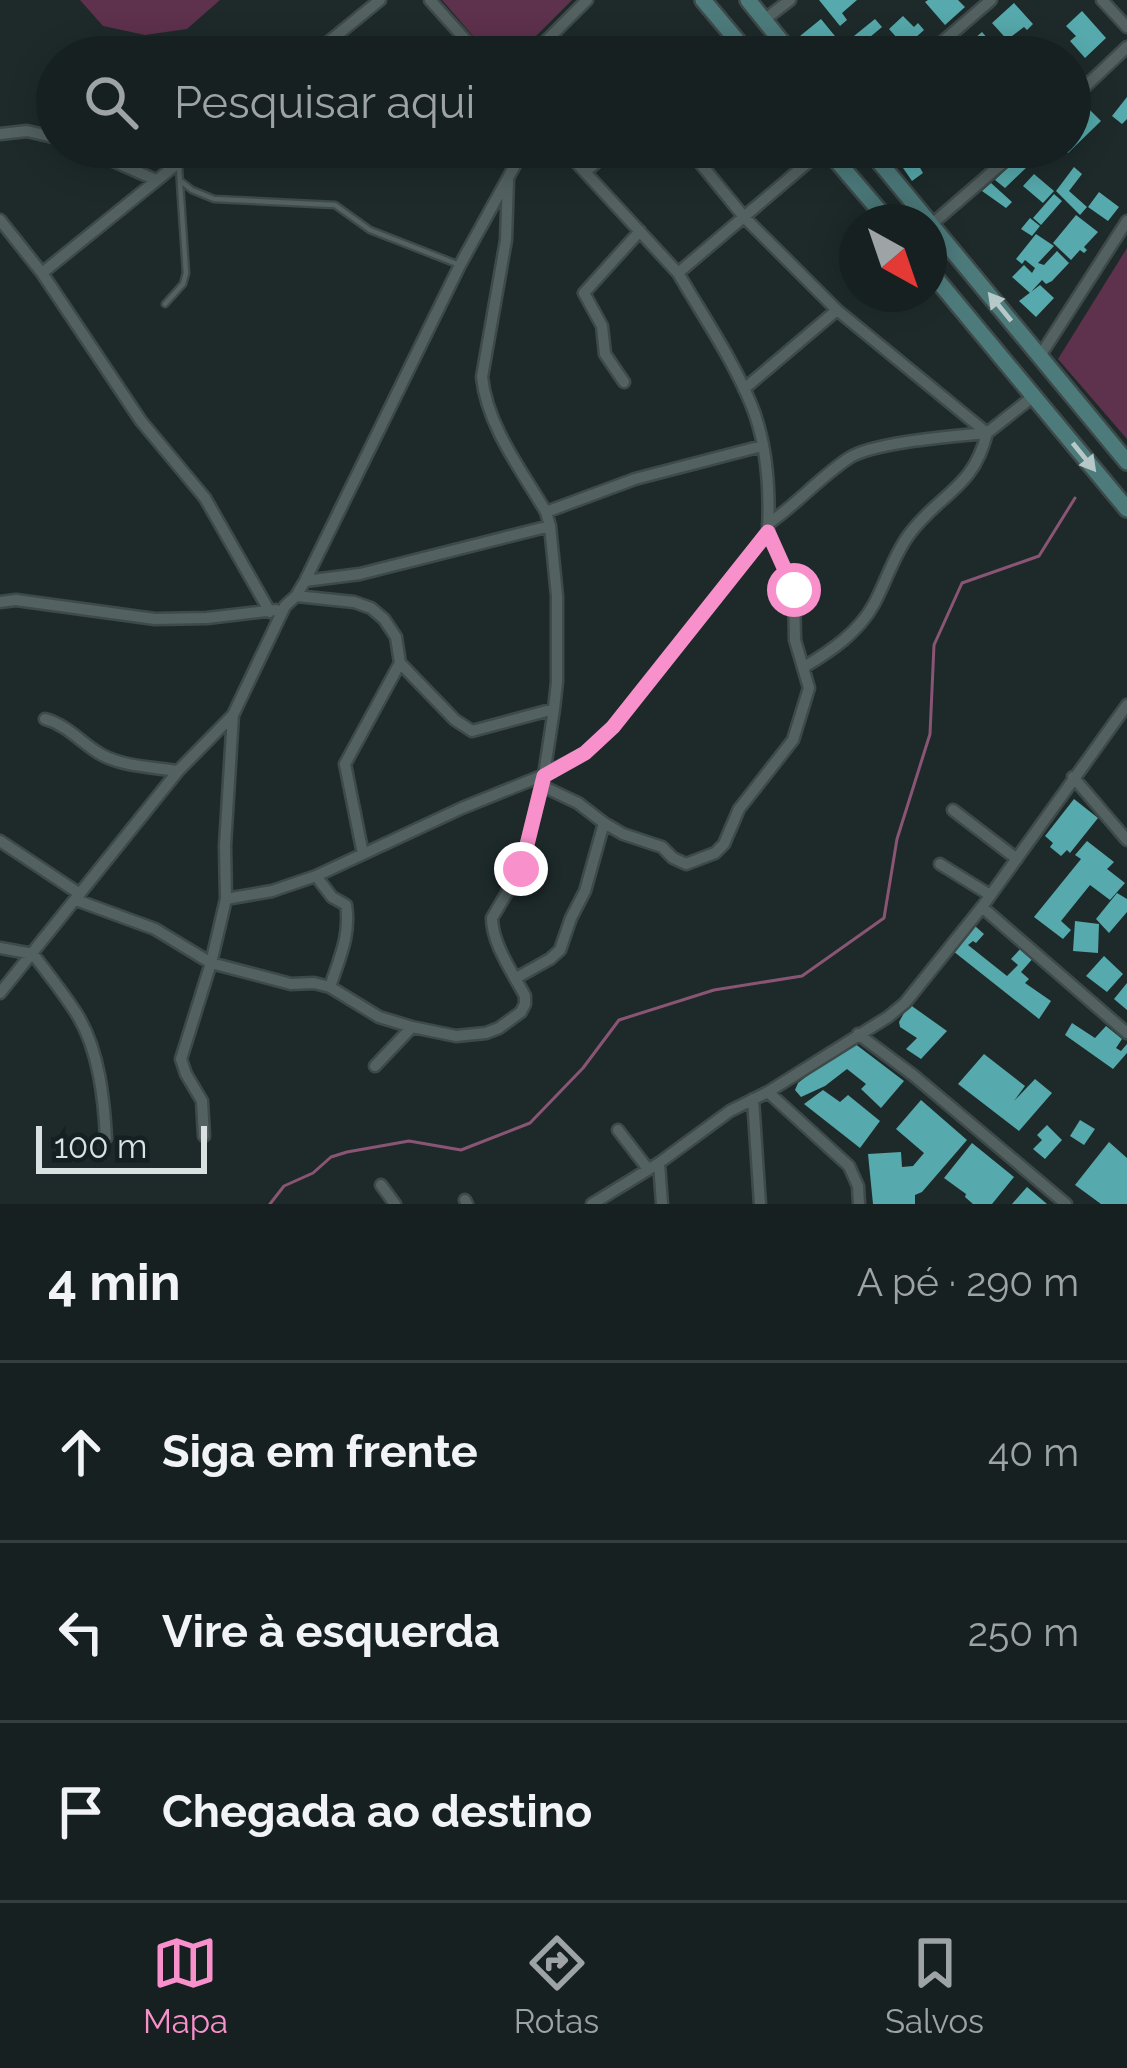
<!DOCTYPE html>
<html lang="pt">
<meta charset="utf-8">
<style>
:root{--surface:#162020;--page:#1f2829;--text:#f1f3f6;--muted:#9ea3a5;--line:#353e3e;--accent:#f890cc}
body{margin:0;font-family:Raleway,sans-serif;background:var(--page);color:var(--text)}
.compass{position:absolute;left:839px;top:204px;width:108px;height:108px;border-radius:50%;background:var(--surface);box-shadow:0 6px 30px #0003;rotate:140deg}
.scale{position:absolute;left:36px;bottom:30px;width:171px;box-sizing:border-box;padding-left:12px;border:6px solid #d9e1e1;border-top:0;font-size:33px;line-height:42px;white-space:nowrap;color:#d9e1e1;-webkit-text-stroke:9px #142021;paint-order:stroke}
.stop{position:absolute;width:36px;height:36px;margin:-27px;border:9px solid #f890cc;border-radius:50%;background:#fff}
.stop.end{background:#f890cc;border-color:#fff;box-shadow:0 3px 12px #0008}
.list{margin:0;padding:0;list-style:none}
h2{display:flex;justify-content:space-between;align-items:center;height:156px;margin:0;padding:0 48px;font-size:51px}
h2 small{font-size:39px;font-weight:400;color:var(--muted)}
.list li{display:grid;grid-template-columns:78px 1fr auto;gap:36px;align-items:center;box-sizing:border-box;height:180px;padding:0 48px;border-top:3px solid var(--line)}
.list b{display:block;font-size:45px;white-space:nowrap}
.list em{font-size:39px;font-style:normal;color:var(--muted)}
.icon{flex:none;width:66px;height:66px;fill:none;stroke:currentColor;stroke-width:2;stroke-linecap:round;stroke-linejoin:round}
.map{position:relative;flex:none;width:1127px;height:1204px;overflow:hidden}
.search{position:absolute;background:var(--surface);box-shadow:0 6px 30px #0003;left:36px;right:36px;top:36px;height:132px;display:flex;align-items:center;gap:30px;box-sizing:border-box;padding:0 42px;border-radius:66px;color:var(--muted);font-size:45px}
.sheet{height:696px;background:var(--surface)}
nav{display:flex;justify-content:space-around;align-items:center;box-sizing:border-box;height:168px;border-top:3px solid var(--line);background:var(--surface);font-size:33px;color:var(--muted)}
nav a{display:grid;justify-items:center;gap:6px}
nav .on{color:var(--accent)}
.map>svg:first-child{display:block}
.green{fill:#5e314c}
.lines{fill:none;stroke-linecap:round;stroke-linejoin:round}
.stream{stroke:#8a5574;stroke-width:3}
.building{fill:#56a9ac}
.service-casing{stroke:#3e4949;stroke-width:9}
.minor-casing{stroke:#3e4949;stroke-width:15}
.secondary-casing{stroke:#3e4949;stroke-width:20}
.service{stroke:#536161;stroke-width:4.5}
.minor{stroke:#536161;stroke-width:10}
.secondary{stroke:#4d7b7c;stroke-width:15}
.oneway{fill:#b6c8c8}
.route{stroke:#f890cc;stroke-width:15}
</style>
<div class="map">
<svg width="1127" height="1204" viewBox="0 0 1127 1204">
<rect width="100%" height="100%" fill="#1e2a2a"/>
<path class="green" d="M80,0H220L187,29L145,35L103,26Z
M442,0H572L515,57H491Z
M1127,248V439L1058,359Z"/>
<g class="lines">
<path class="stream" d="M270,1204L284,1186L313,1173L331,1157L347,1152L409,1141L461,1150L530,1123L583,1068L619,1020L714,990L802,976L884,918L897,839L930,734L934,645L962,583L1039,556L1075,498"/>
</g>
<path class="building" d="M819,0H857L842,13L847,20L840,26Z
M928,0H958L965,7L945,25L925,2Z
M1014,3L1033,24L1027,30L1024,27L1012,36L1016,40L1011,44L992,23Z
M1082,11L1106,38L1085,58L1070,41L1076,36L1066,26Z
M903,16L914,27L918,23L924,30L905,47L889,29Z
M821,19L839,41L818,57L800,36Z
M875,19L882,27L851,53L844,44Z
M982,32L997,49L988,57H968L961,50Z
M879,44L890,57H865Z
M1127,97V119L1122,124L1112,116Z
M1088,108L1101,121L1068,153L1061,147H1070V125Z
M893,147H929L934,153L918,164L923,173L912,181L890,149Z
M1018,157L1027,167L1005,188L995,180Z
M1074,167L1082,174L1069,191L1087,207L1080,215L1056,191Z
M1034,174L1054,191L1043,203L1023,186Z
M991,183L1012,202L1006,208L982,191Z
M1099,192L1119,207L1108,221L1088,207Z
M1054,194L1062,201L1041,225L1033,218Z
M1076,215L1098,232L1084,247L1087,250L1084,253L1080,250L1071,260L1053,243Z
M1030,218L1040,226L1032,236L1021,229Z
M1036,234L1054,246L1038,263L1044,265L1057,251L1069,263L1052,281L1046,284L1042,280L1030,293L1012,277L1024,265L1032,273L1035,268L1025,260L1022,264L1016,259Z
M1040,285L1054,298L1036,317L1019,301Z
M1074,799L1098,818L1070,853L1067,850L1061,856L1050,847L1053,843L1045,836Z
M1087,841L1114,862L1107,869L1125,883L1110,900L1090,885L1061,921L1071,930L1063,939L1034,917L1081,859L1075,855Z
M1117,893L1127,899V912L1109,933L1096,919Z
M1075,921L1099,924L1098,953L1073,951Z
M975,926L984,934L976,943L973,941L968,945L1007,976L1018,965L1011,959L1023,946L1035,956L1021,972L1029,979L1025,983L1051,1001L1039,1019L953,951L970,927Z
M1104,956L1123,974L1107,992L1086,976Z
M1127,983V1010L1114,999Z
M909,1004L947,1031L921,1059L906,1049L917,1038L900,1027L899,1022Z
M1072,1023L1095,1038L1106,1026L1122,1039L1116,1048L1121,1051L1127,1044V1053L1113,1069L1065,1035Z
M854,1043L904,1081L881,1108L861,1089L866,1084L847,1069L825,1086L801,1097L795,1090L798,1083L847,1044Z
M984,1054L1025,1086L1014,1101L1035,1079L1052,1093L1019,1131L958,1084Z
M823,1090L840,1102L848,1095L880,1121L860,1148L804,1104Z
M921,1100L967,1140L922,1192L915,1195V1204H873L868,1154L901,1152L902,1167L913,1166L924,1153L896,1129Z
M1080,1120L1095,1129L1084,1145L1070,1136Z
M1047,1125L1062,1140L1045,1159L1033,1149L1042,1140L1037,1135Z
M1109,1142L1127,1158V1204H1101L1075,1185Z
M972,1143L1014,1177L992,1204H973L965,1197L966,1194L944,1178Z
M1027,1187L1047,1204H1012Z"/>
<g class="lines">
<g class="service-casing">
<path id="service" d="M182,182L192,190L214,199L335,205L370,230L457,264
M165,304L183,284L186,273L179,168"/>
</g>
<g class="minor-casing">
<path id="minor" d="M430,0L481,57
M1102,0L1127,27
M764,20L790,0
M310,57L380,0
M530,57L587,0
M720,57L738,41
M925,57L991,0
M1070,101L1127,47
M0,134L27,131L57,138
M81,147L156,180
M562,147L678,273L826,147
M687,147L744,217L837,310L987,433L1035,395
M585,172L615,147
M0,220L42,273L141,421L205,498L270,612
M932,224L1021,147
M42,273L198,147
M1040,356L1127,221
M624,382L605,354L602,326L584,293L640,231
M744,389L837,310
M546,512L635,479L762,446
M768,524C797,504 820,477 849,458C873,442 956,436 987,433C973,490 939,493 908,536C893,557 886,582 874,604C858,633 831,651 804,667
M305,581L360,574L550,526
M296,596L354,602L371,608L384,619L396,637L400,663L345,764L363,854
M0,602L16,600L155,619L207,618L276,610
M400,663L455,720L472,731L554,709
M45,719C68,725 82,744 102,755C125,767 153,767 178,771
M1073,777L1127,840
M542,786L578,803L604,823L623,834L662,847L673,858L686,864L715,853L724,844L739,809L793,740L809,688L795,640L794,590L768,532
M953,810L1017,859
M0,841L80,894
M940,864L990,895
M316,876L332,897L346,905C351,935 339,959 330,987
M226,899L272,891L316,876L462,808L544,775L585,753L613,727L768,532C770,491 767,443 751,404C732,358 703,316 678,273
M76,900L155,929L211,963L291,984L314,983L330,987L379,1017L412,1027L456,1036L486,1033L499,1028L521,1012L525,1004V996C513,973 492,944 492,918L521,869L544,775L554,709L557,682V596L550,526L546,512C522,471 487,426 482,377L506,240L508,180
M982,907L1127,1033
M0,948L33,954C48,974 65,995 78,1016C99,1051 104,1099 106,1138
M516,978L550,959L560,950L571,918L585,891L604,823
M0,993L178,771L233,715L285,606L296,596L305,581L460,265L525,147
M858,1034L913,1075L1066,1204
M375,1066L412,1027
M768,1092L849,1166L858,1186L859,1204
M753,1099L760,1204
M618,1130L648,1169
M204,1136L202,1101L186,1074L181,1059L211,963L226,899L225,846L233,715
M659,1163L662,1204
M381,1185L395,1204
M465,1200L467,1204
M592,1204L659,1163L730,1111L768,1092L888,1017L905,1003L982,907L1127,705"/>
</g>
<g class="secondary-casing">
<path id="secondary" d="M703,0L751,57
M748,0L794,57
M825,147L889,222
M867,147L1127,462
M929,270L1127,509"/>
</g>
<use href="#service" class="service"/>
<use href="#minor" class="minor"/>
<use href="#secondary" class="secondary"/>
</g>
<defs><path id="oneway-solid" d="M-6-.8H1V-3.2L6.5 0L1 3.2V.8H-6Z" transform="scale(3)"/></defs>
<g class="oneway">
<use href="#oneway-solid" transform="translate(1000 307) rotate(-129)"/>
<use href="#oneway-solid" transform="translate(1084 457) rotate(51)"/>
</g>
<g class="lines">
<path class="route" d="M521,869L544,776L585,753L613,727L768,532L794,590"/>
</g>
</svg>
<svg class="compass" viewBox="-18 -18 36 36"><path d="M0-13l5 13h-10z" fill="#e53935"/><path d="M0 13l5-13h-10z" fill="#9ea3a5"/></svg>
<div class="scale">100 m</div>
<div class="stop" style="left:794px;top:590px"></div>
<div class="stop end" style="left:521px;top:869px"></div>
<div class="search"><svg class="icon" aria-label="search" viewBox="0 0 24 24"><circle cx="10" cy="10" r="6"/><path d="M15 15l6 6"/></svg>Pesquisar aqui</div>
</div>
<section class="sheet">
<h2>4 min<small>A pé · 290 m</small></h2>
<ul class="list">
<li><svg class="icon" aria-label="ahead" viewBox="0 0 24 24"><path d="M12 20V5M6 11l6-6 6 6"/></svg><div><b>Siga em frente</b></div><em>40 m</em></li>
<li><svg class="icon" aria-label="left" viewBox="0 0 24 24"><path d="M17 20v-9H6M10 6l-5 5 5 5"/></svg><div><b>Vire à esquerda</b></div><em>250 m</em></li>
<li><svg class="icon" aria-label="arrive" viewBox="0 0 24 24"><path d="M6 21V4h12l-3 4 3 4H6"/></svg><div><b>Chegada ao destino</b></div></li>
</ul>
</section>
<nav>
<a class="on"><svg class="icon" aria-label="map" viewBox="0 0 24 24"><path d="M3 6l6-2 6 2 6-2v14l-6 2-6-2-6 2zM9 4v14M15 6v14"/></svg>Mapa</a>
<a><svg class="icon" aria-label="directions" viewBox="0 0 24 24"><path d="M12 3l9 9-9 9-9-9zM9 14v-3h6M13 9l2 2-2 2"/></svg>Rotas</a>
<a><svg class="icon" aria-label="saved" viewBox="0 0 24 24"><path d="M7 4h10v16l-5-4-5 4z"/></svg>Salvos</a>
</nav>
